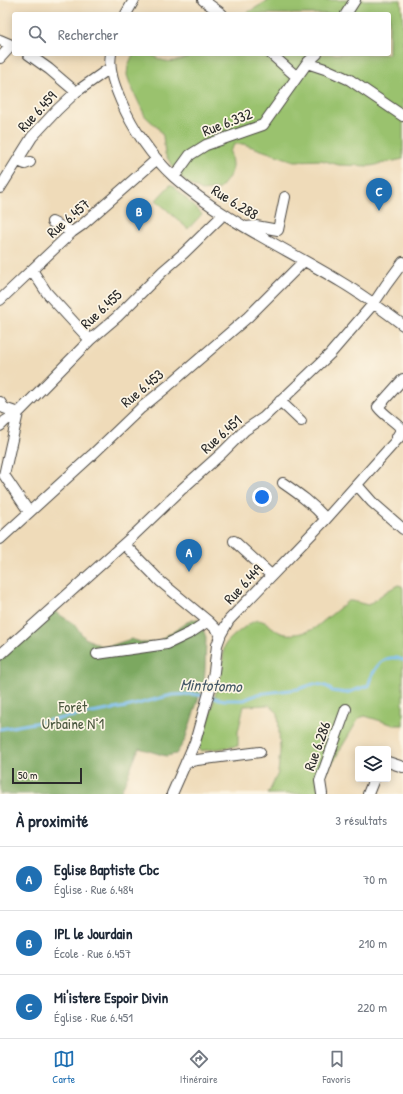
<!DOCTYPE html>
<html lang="fr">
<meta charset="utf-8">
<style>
:root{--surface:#fff;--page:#f2f2f3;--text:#1f2937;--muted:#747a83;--line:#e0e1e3;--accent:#1f6fb2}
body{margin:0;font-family:"Patrick Hand",sans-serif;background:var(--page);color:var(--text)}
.controls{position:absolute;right:12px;bottom:12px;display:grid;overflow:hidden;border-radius:4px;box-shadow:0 2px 10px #0003}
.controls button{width:36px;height:36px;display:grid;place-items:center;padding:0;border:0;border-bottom:1px solid var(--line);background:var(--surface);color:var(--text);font:20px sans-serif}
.scale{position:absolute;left:12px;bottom:10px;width:70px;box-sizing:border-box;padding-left:4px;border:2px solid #2b2b2b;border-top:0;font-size:11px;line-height:14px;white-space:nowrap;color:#2b2b2b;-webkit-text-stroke:3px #fcf5e5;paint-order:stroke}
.you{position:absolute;left:262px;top:497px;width:14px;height:14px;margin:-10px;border:3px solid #fff;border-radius:50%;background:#1a73e8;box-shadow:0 0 0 6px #1a73e833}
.badge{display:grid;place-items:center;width:26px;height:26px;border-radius:50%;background:var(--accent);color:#fff;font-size:13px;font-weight:700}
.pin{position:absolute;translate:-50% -33px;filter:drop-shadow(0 1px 2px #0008)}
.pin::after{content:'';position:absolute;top:21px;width:14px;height:12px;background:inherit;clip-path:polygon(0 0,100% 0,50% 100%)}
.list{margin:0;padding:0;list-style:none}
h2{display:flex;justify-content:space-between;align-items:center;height:52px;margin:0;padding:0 16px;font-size:17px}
h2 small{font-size:13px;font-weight:400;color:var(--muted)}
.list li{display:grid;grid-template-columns:26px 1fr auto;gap:12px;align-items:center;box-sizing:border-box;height:64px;padding:0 16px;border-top:1px solid var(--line)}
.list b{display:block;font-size:15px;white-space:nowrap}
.list p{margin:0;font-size:13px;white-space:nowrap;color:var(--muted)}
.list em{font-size:13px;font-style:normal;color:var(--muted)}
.icon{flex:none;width:22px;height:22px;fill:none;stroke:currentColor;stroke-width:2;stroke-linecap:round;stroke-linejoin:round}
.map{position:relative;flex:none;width:403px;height:794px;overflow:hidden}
.search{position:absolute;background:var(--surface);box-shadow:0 2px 10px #0003;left:12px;right:12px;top:12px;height:44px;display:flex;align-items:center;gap:10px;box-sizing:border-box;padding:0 14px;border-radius:4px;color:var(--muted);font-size:15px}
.sheet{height:244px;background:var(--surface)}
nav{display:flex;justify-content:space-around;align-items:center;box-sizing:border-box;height:56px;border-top:1px solid var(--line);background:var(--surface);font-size:11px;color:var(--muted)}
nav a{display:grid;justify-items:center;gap:2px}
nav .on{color:var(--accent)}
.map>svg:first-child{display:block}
.green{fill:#9ac26e;stroke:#62764c}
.forest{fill:#7ba861;stroke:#536a46}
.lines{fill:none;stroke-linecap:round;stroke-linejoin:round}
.stream{stroke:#7bbef0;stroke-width:3}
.minor-casing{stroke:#484540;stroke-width:12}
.minor{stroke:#fff;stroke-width:10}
.labels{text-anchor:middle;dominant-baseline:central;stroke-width:3.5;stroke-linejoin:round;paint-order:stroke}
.street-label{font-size:15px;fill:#2b2b2b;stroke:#fcf5e5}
.park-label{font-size:15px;fill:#4c583f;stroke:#fcf5e5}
.water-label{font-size:16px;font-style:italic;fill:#435766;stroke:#fcf5e5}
</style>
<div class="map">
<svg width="403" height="794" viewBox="0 0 403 794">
<rect width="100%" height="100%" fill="#fcf5e5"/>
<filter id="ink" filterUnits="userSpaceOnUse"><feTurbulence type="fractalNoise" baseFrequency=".025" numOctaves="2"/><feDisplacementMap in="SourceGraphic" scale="8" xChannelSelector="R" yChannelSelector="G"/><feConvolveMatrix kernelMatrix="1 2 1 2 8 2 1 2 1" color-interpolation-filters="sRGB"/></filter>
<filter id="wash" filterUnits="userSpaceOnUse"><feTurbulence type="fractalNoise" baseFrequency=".012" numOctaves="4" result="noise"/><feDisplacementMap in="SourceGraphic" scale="16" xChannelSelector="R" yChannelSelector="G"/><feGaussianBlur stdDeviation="0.9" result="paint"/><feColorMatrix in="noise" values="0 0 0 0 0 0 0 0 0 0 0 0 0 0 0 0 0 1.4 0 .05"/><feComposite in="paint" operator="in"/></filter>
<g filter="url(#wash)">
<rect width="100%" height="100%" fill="#efdbb9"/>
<path class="green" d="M269,0H401L403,22V159L371,166L339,165L321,160L294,161L243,144H235L230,151C234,172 233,172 220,189L202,191L186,182L174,169L165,154L163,136L158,128L145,116L130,84L127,75L128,66L133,54H152C168,68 180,59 198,54H389V14H245Z
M171,184L202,214L188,229L156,200Z
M398,585L402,586L403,589V725H394L365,716L359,718L324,777L317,794H268L278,773L280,751L278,713L269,705L244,706L238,732V746L200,751L199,749C200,739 205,731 208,723C213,705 217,687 222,669C224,662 222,652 225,645C228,639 252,620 258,620C267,621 272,628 279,632C289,637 306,633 315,628L348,601H352L368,605L387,591Z"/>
<path class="forest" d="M54,611L74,624L85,638L101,646H110L131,639L144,643L157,642L192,619L198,620L201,624L206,637L205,670L204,681L185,740L176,754L166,756L139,748L120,794H0V653Z"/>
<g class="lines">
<path class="stream" d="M0,729L126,707L172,695L193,694L225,700H244L258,694L298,689L314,684L322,685L328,687L332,691L346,693L368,686C373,670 383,651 403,660"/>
</g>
</g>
<g filter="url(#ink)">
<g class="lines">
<g class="minor-casing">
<path id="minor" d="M203,0L222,14
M126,14L134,0
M346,14L355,0
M0,40L14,46
M28,54L49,69L76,92
M111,54C108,70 115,87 121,101C132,128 152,157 174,177C221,219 287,249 341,282C363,295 383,310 403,325
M271,54L297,77
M0,58L12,45
M307,63L317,54
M18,161L25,164L30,162
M174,177L190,155L206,145L263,125L307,63L328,70L350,80L403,116
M0,188L32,137L57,110L76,92L110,68
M52,222L72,232
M246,227L256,226L278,230L285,197
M32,270L47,293L90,340
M0,300L72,232L82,225L157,159
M280,401L301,421
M0,402L4,408L18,413L4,475L29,512
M0,426L5,421L18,413L90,340L117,317L163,271L184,253L224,214
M397,437L402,429C395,421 385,416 378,407L403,379
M283,483C299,494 313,504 326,519
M357,485L372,502L403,529
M0,539L92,455L141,408L168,386L248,317L304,261
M234,541L271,575
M124,544L161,582L208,621L221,634
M97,654L167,644L190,633L208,621
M0,655L135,534L182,489L221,454L245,430L263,418L330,354L374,303L386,285L403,262
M186,762L197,760L260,752
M388,762L403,767
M172,794L195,742L210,689L214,672L217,645L221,634L229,620L326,519L403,433
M322,794L320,781L346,709
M368,794L374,779"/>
</g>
<use href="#minor" class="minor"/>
</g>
</g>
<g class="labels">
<g class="street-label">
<text transform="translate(37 111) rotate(-47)">Rue 6.459</text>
<text transform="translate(227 122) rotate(-21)">Rue 6.332</text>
<text transform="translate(235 202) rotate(32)">Rue 6.288</text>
<text transform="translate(68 218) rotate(-41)">Rue 6.457</text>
<text transform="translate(101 309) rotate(-43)">Rue 6.455</text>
<text transform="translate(142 388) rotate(-40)">Rue 6.453</text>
<text transform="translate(221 434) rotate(-42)">Rue 6.451</text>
<text transform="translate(243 584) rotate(-47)">Rue 6.449</text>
<text transform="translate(317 746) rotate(-70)">Rue 6.286</text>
</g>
<g class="park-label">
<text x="73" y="706">Forêt<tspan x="73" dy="17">Urbaine N°1</tspan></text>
</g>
<g class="water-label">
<text transform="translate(211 685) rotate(2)">Mintotomo</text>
</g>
</g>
</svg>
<div class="controls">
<button><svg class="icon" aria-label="layers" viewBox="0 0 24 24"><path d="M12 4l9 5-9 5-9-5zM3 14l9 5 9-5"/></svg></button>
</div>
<div class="scale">50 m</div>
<div class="you"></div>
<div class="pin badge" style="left:189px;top:572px">A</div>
<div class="pin badge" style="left:139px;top:231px">B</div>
<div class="pin badge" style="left:379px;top:211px">C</div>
<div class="search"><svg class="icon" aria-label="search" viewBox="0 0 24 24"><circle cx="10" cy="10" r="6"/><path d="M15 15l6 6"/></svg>Rechercher</div>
</div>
<section class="sheet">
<h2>À proximité<small>3 résultats</small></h2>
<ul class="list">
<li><span class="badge">A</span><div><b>Eglise Baptiste Cbc</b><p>Église · Rue 6.484</p></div><em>70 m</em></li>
<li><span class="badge">B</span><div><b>IPL le Jourdain</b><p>École · Rue 6.457</p></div><em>210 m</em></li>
<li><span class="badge">C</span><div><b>Mi'istere Espoir Divin</b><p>Église · Rue 6.451</p></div><em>220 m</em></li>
</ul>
</section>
<nav>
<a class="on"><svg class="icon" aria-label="map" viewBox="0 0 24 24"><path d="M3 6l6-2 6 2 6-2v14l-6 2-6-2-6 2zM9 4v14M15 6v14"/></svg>Carte</a>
<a><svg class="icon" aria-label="directions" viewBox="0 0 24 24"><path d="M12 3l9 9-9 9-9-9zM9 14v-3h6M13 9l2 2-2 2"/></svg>Itinéraire</a>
<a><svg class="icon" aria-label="saved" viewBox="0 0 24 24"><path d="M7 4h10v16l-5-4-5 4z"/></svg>Favoris</a>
</nav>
